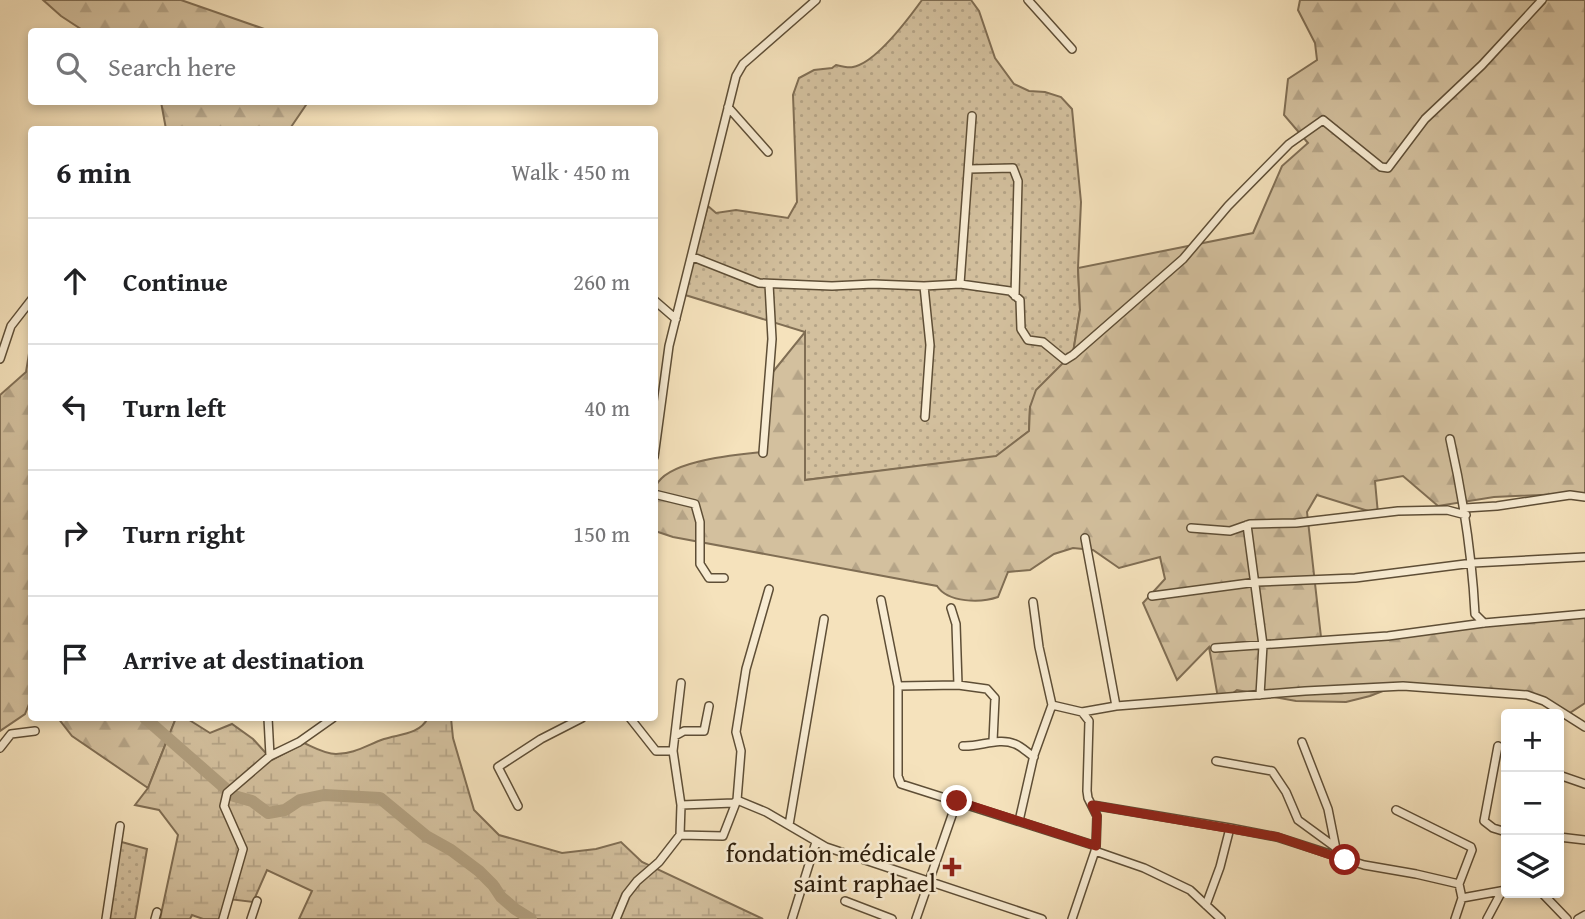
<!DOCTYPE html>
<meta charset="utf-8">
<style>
:root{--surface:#fff;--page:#f6f6f6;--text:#202124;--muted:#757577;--line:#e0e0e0}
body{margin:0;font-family:"Gentium Book Plus",serif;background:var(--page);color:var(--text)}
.controls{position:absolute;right:21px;bottom:21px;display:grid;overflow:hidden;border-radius:7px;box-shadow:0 4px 10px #0003}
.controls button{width:63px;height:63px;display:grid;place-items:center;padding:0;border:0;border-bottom:2px solid var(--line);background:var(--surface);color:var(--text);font:35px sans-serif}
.stop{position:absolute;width:21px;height:21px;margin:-16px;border:5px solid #8f2418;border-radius:50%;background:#fff}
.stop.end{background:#8f2418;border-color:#fff;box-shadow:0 2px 7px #0008}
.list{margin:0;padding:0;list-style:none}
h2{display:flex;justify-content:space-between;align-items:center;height:91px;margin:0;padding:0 28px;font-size:30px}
h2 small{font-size:23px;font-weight:400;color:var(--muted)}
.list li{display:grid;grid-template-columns:46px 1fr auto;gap:21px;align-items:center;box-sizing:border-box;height:126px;padding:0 28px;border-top:2px solid var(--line)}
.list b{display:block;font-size:26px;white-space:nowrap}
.list em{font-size:23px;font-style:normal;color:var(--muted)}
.icon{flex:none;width:38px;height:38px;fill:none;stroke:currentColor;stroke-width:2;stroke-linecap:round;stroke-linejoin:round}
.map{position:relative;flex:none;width:1585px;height:919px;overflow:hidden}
.search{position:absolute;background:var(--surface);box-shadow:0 4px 10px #0003;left:28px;top:28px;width:630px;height:77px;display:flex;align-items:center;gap:18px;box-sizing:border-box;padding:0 24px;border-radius:7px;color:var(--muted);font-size:26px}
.panel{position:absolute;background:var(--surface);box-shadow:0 4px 10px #0003;left:28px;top:126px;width:630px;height:595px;border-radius:7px}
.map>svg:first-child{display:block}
.grass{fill:url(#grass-dots);stroke:#806e54;stroke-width:2}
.forest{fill:url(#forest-firs);stroke:#806e54;stroke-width:2}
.wetland{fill:url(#wetland-marsh);stroke:#806e54;stroke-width:2}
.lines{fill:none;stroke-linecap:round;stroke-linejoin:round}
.river{stroke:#b19f7f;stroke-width:12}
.minor-casing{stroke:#5e4e36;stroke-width:10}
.minor{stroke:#f8ecd3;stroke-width:7}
.route{stroke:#8f2418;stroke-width:9}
.poi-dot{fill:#8f2418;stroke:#f8ecd3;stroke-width:2.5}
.labels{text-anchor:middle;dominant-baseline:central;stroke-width:5;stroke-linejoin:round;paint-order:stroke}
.poi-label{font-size:26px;fill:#2c1c0a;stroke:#f8ecd3;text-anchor:end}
</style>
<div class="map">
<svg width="1585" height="919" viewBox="0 0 1585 919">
<defs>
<pattern id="grass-dots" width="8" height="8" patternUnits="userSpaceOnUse" patternTransform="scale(1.75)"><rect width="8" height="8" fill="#d3c09e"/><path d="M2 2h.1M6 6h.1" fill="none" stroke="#b5a487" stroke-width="1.8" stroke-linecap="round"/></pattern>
<pattern id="forest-firs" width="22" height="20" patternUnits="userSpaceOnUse" patternTransform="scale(1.75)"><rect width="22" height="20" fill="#d3c09e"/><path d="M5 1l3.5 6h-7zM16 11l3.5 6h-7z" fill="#b5a487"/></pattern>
<pattern id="wetland-marsh" width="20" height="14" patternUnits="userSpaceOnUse" patternTransform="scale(1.75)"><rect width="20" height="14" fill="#d3c09e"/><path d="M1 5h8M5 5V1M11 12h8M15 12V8" fill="none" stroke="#b5a487"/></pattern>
</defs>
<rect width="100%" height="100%" fill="#f5e2bc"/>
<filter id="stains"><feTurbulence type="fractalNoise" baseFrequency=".00286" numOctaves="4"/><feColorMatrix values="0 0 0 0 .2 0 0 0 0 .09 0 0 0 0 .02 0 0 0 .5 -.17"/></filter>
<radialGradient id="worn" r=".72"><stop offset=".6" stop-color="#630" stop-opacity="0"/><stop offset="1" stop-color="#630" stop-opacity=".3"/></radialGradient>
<path class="grass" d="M922,0H971L979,11L995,58L1014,84L1029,91L1045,92L1061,97L1072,109L1081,202L1078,268L1080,310L1073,353L1030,407L1029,431L996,457L805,480V332L682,294L708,206L716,213L736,210L788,218L797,202L793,95L799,78L814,70L832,68L836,65C840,66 849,68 853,67C876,63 909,18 922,0Z
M118,841L147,849L135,919H105Z"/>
<path class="forest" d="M43,0H181L270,31H84L61,16Z
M1300,0H1585V493L1494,497L1438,506L1403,476L1375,481L1378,514L1317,495L1307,512L1321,637L1345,639L1585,613V703L1562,718L1545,704L1521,697L1393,687L1370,696L1346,702L1296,701L1237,690L1223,701L1218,698L1209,647L1177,680L1143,603L1165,579L1160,557L1119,568L1093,550L1073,548L1054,554L1030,570L1008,572L998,597C981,603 948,603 937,586L673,537L655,531C655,518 651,498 656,486C667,460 737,455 763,452L768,378L805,332V480L996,456L1029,431L1030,407L1036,390L1073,353L1080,310L1078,268L1253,233L1282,166L1308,143L1284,115L1288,79L1317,60L1315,43L1298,10Z
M161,102H308L289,130L166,129Z
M31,341V703L29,704L25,714L0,731V395L26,372Z
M58,718H176L148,788L72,736Z"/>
<path class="wetland" d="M176,718H186L210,733L232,724L253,739L272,760L304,743C313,747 325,754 336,754C354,754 367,745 384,739C399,734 419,735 428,718H451L453,738L474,810L499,835L562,853L596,849L621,842L642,862L763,919H299L312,891L267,870L253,902L229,899L223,919H203L192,915L190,919H160L178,835L159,810L135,805L148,788Z"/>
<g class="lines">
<path class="river" d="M145,718L234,796L252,801L268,813L285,810L300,800L324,795L380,798L426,836L451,850L479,871L493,885L501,897L515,909L531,919"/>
<g class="minor-casing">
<path id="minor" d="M1028,0L1072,49
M728,107L768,152
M969,169L1013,168L1018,181L1015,296
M693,257L759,283L832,286L873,284L924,286L960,284L1010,291L1020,300L1021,329L1028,340L1043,342L1065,360L1073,355L1183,259L1228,206L1289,144L1323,120L1381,167L1388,168L1425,119L1482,65L1542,0
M960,284L972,116
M924,286L930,345L925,417
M654,300L676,319
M0,359L11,326L32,299
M1450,439C1463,497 1472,554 1475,614L1484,623
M763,453L772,339L769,284
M654,457L669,346L736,76L743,64L816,0
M654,494L695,504L700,522V564L709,578H724
M1465,508L1497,506L1570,495L1585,497
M1247,525L1263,645L1260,695
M1191,528L1230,531L1250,524L1296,523L1398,511L1447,510L1466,515
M1085,538L1116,706L1305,691L1403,686L1527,695L1544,701L1585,727
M1152,596L1257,582L1355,578L1473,563L1585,557
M881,600L898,686V776L901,784L1096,846L1095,851L1144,868L1190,890L1221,919
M951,608L956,624L958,685
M1215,648L1388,636L1484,623L1585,614
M898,686L958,685L987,689L995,698L993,741
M1052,705L1082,712L1089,721L1087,791L1088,798L1097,816L1096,846
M1082,712L1116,706
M268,718L270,756
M630,718L656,751H673
M675,736L684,731H704L709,706
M1302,742L1328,809L1336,849
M963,746C980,747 999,737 1015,744C1021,746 1028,753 1034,757
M1498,746L1484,821L1493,828L1506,832
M0,748L11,734L35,731
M1216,761L1272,771L1286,792L1298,820L1335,847
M1559,775L1585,784
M681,805L734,803L737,800L766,812L826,847L1042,919
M1092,805L1230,828L1220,867L1206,905
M518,806L498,767L541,739L582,718
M1396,810L1471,847L1472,850L1459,884
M1019,821L1034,755L1052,705L1039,647L1033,602
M789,825L824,619
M1230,828L1277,837L1364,865L1416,874L1459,884L1462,898L1455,919
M680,835L723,836L737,800L741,751L736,732L746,669L769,589
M1559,837L1585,840
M1542,893L1567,919
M1462,898L1506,890
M845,901L892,919
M106,919L120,826
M155,919L157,912
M223,919L243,849L224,806L227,793L270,756L299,742L333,718
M251,919L257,901
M616,919L626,895L637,881L659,862L680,835L681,805L673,751L681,683
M792,919L816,842
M916,919L957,801
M1072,919L1095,851
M1487,919L1502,891
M1578,919L1585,915"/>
</g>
<use href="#minor" class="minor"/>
</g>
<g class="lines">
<path class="route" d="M957,801L1096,846L1097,816L1092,805L1278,837L1345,860"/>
</g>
<path class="poi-dot" d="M948.5 856.5h7v7h7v7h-7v7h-7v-7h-7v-7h7z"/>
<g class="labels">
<g class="poi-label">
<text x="936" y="852">fondation médicale<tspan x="936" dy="30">saint raphael</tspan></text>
</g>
</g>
<rect width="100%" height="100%" filter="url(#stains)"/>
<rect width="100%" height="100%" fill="url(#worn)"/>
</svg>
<div class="controls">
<button>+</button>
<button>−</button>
<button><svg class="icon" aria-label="layers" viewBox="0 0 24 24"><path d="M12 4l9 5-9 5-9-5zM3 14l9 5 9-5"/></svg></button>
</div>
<div class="stop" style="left:1345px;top:860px"></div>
<div class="stop end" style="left:957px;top:801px"></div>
<div class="search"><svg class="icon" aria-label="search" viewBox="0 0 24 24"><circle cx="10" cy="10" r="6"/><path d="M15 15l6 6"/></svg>Search here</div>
<section class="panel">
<h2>6 min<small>Walk · 450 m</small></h2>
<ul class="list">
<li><svg class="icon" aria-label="ahead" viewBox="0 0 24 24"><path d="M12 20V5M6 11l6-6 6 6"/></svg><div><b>Continue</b></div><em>260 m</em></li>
<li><svg class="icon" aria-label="left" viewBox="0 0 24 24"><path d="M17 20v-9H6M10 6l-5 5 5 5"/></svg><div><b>Turn left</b></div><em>40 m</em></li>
<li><svg class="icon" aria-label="right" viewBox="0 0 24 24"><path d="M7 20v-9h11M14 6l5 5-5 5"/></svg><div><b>Turn right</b></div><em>150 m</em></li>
<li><svg class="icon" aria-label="arrive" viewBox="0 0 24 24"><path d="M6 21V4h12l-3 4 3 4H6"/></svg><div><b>Arrive at destination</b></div></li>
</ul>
</section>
</div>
